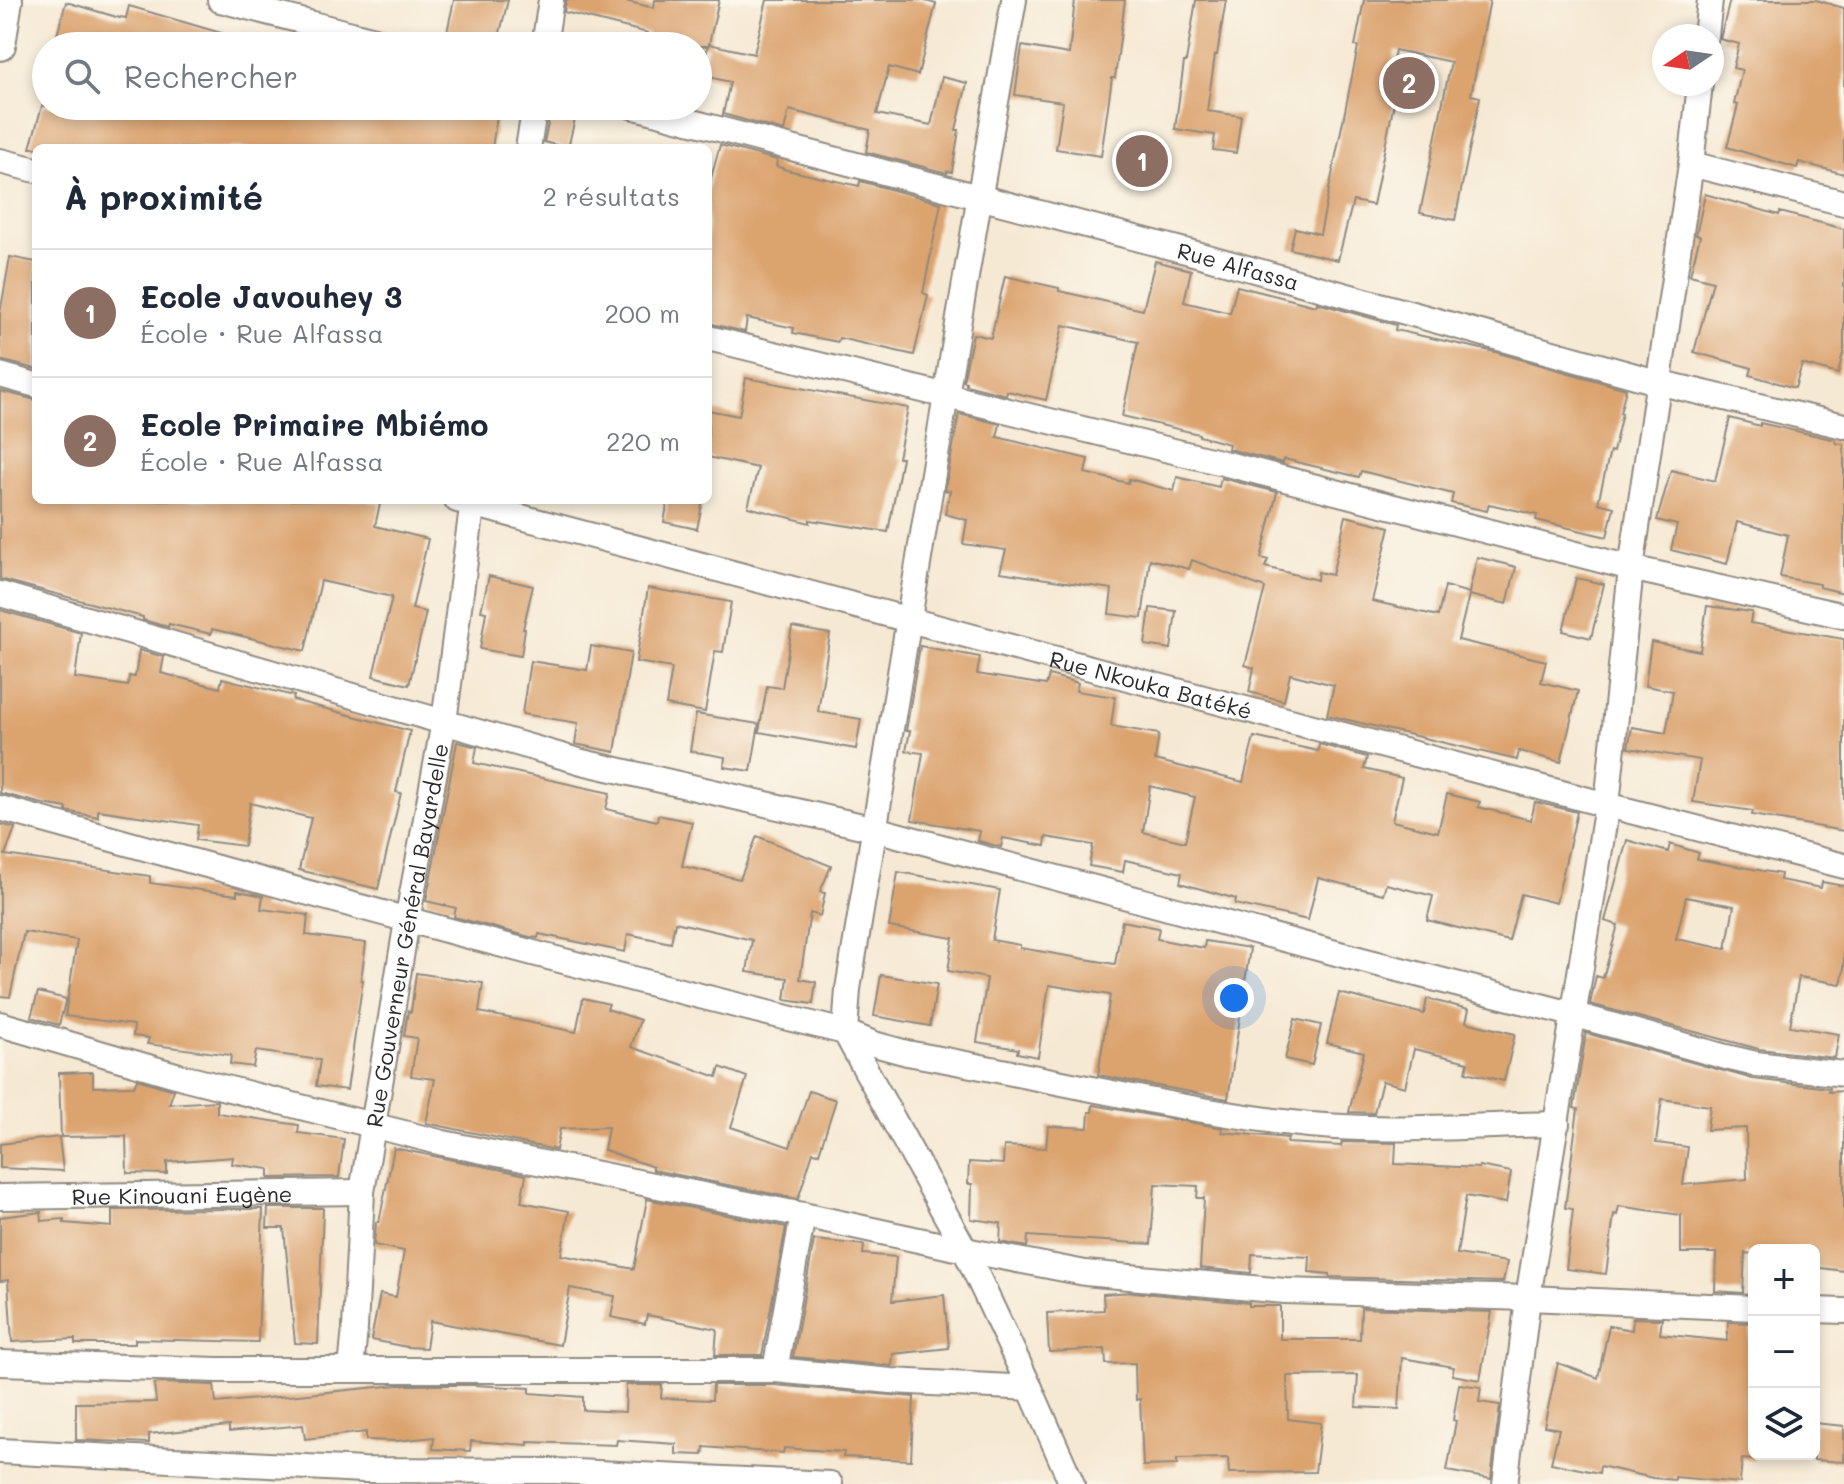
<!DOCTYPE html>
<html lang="fr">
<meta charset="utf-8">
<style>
:root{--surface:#fff;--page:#f2f2f3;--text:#1f2937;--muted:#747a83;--line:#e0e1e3;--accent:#d1495b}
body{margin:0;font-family:Mali,sans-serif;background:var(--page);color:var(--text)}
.controls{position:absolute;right:24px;bottom:24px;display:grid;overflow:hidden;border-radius:12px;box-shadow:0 4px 12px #0003}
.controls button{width:72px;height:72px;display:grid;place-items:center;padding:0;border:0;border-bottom:2px solid var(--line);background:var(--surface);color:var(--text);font:40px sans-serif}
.compass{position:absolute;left:1652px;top:24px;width:72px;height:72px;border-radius:50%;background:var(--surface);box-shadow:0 4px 12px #0003;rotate:257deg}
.you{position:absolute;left:1234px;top:998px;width:28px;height:28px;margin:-20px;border:6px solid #fff;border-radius:50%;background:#1a73e8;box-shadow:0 0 0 12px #1a73e833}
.badge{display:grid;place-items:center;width:52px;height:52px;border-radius:50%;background:var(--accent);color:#fff;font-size:26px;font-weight:700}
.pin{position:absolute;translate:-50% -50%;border:4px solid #fff;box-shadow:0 2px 8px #0006}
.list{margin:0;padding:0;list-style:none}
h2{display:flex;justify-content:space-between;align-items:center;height:104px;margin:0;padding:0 32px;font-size:34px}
h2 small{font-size:26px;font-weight:400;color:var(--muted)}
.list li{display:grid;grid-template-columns:52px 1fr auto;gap:24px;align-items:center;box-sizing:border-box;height:128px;padding:0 32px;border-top:2px solid var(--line)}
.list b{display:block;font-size:30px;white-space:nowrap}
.list p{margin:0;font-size:26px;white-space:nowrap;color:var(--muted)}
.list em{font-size:26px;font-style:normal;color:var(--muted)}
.icon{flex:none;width:44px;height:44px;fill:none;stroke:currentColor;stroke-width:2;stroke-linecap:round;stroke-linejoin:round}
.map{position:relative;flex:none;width:1844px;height:1484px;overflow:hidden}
.search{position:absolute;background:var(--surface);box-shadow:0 4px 12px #0003;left:32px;top:32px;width:680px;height:88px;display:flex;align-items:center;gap:20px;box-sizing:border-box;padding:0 28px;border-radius:44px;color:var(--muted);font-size:30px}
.panel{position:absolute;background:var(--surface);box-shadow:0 4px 12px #0003;left:32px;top:144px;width:680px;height:360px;border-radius:12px}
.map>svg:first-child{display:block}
.building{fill:#dba36e;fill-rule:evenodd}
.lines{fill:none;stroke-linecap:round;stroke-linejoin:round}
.minor-casing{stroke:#908a80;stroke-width:28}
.tertiary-casing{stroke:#908a80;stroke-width:34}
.minor{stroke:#fff;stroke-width:24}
.tertiary{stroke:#fff;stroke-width:30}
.labels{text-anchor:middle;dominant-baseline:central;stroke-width:8;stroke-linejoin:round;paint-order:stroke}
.street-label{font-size:22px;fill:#2b2b2b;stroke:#fbf7ec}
</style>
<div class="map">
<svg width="1844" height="1484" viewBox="0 0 1844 1484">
<rect width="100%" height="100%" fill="#fbf7ec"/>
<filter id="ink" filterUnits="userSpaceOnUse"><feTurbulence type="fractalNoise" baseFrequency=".0125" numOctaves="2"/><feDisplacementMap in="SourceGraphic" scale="16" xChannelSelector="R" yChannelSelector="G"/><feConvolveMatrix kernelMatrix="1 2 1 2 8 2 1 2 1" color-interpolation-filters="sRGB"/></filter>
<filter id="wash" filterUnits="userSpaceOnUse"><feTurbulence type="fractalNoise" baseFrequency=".006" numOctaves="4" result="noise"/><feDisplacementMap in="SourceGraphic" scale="32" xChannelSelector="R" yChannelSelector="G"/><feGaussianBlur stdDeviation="1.8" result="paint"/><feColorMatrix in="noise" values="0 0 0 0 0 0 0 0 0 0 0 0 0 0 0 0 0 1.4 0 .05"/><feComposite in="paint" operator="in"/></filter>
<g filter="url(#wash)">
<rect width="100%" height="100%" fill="#f6e9d4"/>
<g id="blocks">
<path class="building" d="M454,0H508L497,45L447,32Z
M566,0H621L654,8L655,0H719L709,44L754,54L767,0H922L936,4L918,75L889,67L877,114L931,125L942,77L967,83L956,130H959L952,172L947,171V173L866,152L870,130L789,110L784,131L723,114L730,82L701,75L708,46H645L648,33L564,12Z
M1075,0H1125L1115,78H1112L1101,156L1056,149L1063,102L1015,95L1022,46L1069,54Z
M1196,0H1226L1217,55H1215L1207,111L1241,116L1236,153L1213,150L1215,135L1175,129L1184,62H1186Z
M1364,0H1490L1471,95L1480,97L1455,220L1420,213L1451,62L1395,50L1387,91L1396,93L1373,205L1353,201L1338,260L1290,249L1295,228L1320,234L1358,47L1355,46Z
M1730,0H1816L1844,8V174L1799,162L1797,168L1727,147L1738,105L1734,104L1742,70L1733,68L1739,44L1720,39Z
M66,2L120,18L121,17L126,18L129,6L245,40L244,46H54Z
M42,106H482L498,109L492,148H30Z
M552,106H578L568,148L544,142Z
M720,145L777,160L776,166L787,170L859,186L860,181L941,203L923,293L928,295L914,355L839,338L838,342L793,333L794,328L747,318L745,332L708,323V189Z
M1705,194L1779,215L1780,212L1844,229V349L1838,374L1802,364L1795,388L1750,375L1752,368L1694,352L1713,281L1690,275L1700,236L1696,235Z
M10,257L36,262V369L0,360V314Z
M1155,261L1191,270L1184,302L1230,313L1237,286L1316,306L1317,303L1321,304L1396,325L1395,330L1495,352L1626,389L1620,413H1622L1613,452L1610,451L1598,503L1614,507L1607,537L1536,520L1537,515L1489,504L1487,511L1451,503L1453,494L1361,471L1359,477L1284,459L1283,463L1228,449L1229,444L1199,436V434L1122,416L1138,342L1063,325L1046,400L1007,391L1006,395L966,385V382L963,381L973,334L991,338L1005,276L1059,288V291L1143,310Z
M746,378L908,408L898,458H902L888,532L810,520V523L748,507L758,468L708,457V410L739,416Z
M0,391L36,400V500H364L380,504L375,526L428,539L412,609L426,612L409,685L373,676L392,597L321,581L305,651L212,629L211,634L169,624L168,627L143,620V617L0,579Z
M959,414L1000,424L997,437L1088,459L1085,473L1128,483L1129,479L1174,491L1177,477L1219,487L1221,478L1277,492L1261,558L1268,560L1265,567L1317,580L1318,572L1332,575L1346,516L1390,527L1372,601L1438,616L1445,586L1469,593L1477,557L1516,567L1507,604L1469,595L1458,640L1546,661L1541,682L1578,691L1561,762L1519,751L1517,760L1327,715L1334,685L1290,674L1284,701L1249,692L1254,668L1245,665L1265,588L1192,560L1189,569L1150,559L1142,618L1109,614L1112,589L1000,572L1006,550L963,544L967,520L945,514L950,491L945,490Z
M1730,418L1760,426V423L1836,440V443L1844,444V593L1819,587V584L1780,577L1788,535L1737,522L1727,564L1671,550L1677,525L1657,520L1671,470L1715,481Z
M668,500H703L697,529L664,522Z
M489,576L533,586L523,629H525L521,656L480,649L486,612L481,611Z
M1576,578L1604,584L1591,638L1563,631Z
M648,588L731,602L723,652L715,651L705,712L666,705L672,668L636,662Z
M1707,606L1752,612L1750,623L1844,639V831L1752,815L1753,811L1693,802L1700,760L1628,748L1632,727L1666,733L1673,691L1645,686L1651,642L1700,651Z
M1150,608L1176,611L1171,649L1145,645Z
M0,610L81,633L75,678L128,686L129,676L135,677L139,650L164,657L161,673L220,688L222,678L294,696L293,700L410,731L396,792L401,793L378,889L299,870L311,818L250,803L244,846L196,840L198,825L98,810V817L76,813L66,811L67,808L43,804L0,793Z
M792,627L830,634L818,712L861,719L856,749L759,732L767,686L782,688Z
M591,646L631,653L615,752L575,744L578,723L522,714L530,661L587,670Z
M920,646L980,657L977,674L1046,685L1049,675L1078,683L1076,691L1115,697L1111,726L1159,734L1155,760L1243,782L1254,737L1318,751L1319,744L1367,757L1364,769L1402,778L1392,821L1438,832L1447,794L1480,802L1478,807L1531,820L1535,802L1577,812L1556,903L1521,894L1509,941L1427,920L1433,896L1386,884L1383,894L1318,878L1308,920L1235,904L1236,899L1180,883L1182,873L1125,860L1123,872L1089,866L1093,845L1046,837L1045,846L1003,838L1001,847L978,841L980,831L912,820L923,753L906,751L910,731H906ZM1150,786L1195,797L1185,842L1143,832Z
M696,714L759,724L751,771L724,767L725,757L690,751Z
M457,742L477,747L474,763L610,793L606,809L657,821L658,815L692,822L682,866L740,879L757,836L831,866L820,892L825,893L820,916L810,913L800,979L816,982L813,1004L785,1000L788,978L747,972L752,940L675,922L671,943L628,934L625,952L539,934L538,938L530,937L454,917L456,908L426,901Z
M0,824L15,828L5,855L150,876V883L237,895V891L254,894L263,896L261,909L308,915L306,935L366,943L361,980H363L347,1090L316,1086L320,1060L256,1051L253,1067L230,1064L231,1055L147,1044L149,1038L133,1036L134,1025L65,1016L77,940L24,932L10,997L0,996Z
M1627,840L1668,852L1670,844L1699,853L1697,859L1781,874L1780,880L1821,888L1822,882L1844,886V970L1841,984L1799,977L1790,1026L1839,1034L1835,1058L1759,1049L1590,1004L1596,976L1603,978L1618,925L1605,921ZM1686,897L1734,906L1726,949L1676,939Z
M898,872L1000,890L992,940L1020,945V948L1115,964L1122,921L1159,928L1157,939L1204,948L1205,941L1250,948L1228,1099L1098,1075L1110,995L1049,985L1038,1057L1017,1053L1018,1049L977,1042L987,978L948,971L953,938L889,927Z
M416,973L483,983L479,1012L576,1032L583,998L609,1004L607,1009L640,1020L631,1047L717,1077L720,1067L747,1077L731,1127L790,1147L809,1091L836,1100L819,1153L813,1152L798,1199L653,1170V1167L604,1150L608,1127L560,1129L556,1150L426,1123L435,1079L411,1076L417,1038L404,1036L408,1011L411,1012Z
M881,975L937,984L930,1026L874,1016Z
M38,992L66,999L59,1025L31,1017Z
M1339,993L1424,1014L1427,999L1469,1009L1466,1022L1515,1034L1504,1081L1466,1072L1468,1062L1414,1049L1405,1087L1382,1081L1374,1113L1349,1112L1364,1052L1327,1043Z
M1295,1019L1321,1025L1312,1065L1285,1059Z
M1586,1033L1753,1079L1830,1088L1829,1092L1844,1091V1271L1814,1267V1250H1754V1254L1745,1253L1743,1293L1715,1291L1716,1253H1681V1215L1619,1206L1617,1215L1614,1214L1606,1274L1566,1269L1573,1209L1565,1208L1578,1109L1574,1108ZM1662,1099L1710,1106L1707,1130L1746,1128L1747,1179L1683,1185L1688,1147L1656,1143Z
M93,1072V1087L134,1086L137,1079L174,1090L169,1104L217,1101V1113L299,1125L298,1133L344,1139L339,1177L269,1178V1169L232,1164L233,1157L167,1162V1174L127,1173L126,1136L61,1137L59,1073Z
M1093,1105L1223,1128L1222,1132L1288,1138L1287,1143L1341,1146L1342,1142L1396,1143L1395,1164L1479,1168V1166L1511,1172L1506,1203L1466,1196L1457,1254L1507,1262L1503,1282L1330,1277V1274L1309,1272L1310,1257L1252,1254L1251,1273L1200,1268L1204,1198H1197L1198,1186L1155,1184L1151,1244L1028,1236L1027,1247L1000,1242L1001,1223L971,1219L972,1184H968L969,1162L1003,1164L1004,1146L1046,1148L1048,1126L1088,1128L1089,1112H1092Z
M59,1137L63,1171L0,1168V1144Z
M394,1148L526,1175L521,1202L569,1211L561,1255L634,1269L647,1199L786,1227L762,1355H715L717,1329L647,1315L645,1324L611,1317L615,1296L570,1288L560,1345L430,1321L426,1348L407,1347L371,1340L380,1294L396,1297L404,1251L374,1245L376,1222H379Z
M268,1208H323L318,1344L295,1343L284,1228H267Z
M245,1209H263L258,1342L135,1339V1344H75V1339L12,1342L8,1280L0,1281V1217L41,1212L42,1221L64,1219V1223L112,1227V1210Z
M814,1240L864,1245L863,1254L896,1257L892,1301L944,1295L949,1348L893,1354L892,1366L793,1357Z
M1133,1292L1249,1303V1306H1280V1339H1360L1361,1308L1492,1312L1480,1380L1452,1375L1454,1367L1402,1358L1399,1409L1356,1407L1358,1375L1287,1376L1288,1419L1321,1423L1315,1472L1229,1473L1228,1458L1177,1459V1465L1143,1466L1140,1399L1136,1400L1135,1363L1106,1364L1105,1349L1049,1352L1047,1313L1104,1310L1103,1294Z
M1633,1318L1662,1319L1660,1334L1727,1341L1728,1322L1751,1323L1749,1352H1754V1460L1742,1459L1740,1483L1675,1477V1480L1653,1478L1600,1466L1599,1473L1551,1463L1559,1429L1544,1426L1558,1363L1598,1378L1609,1326L1632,1330Z
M162,1383L214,1385L216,1403L398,1385H474L530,1388V1393L583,1397V1410L625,1412L626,1385H662L661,1398L712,1400L713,1385H774L914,1397L911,1460L843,1457L844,1452L784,1448L783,1453L704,1447L703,1455L676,1454V1444L617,1440L616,1445L528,1442V1445L471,1441L470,1451L433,1449L434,1437L396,1441L366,1440V1432L305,1439L303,1425L229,1432V1426L149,1434V1443L76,1440V1403L156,1402L154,1384Z
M1459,1384L1481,1387L1479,1402L1500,1405L1491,1479L1447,1471L1456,1421L1453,1420Z
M1814,1423L1844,1426V1462L1814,1460Z"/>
</g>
</g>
<g filter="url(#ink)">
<use href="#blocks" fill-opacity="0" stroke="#908a80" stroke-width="2"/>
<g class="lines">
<g class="minor-casing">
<g id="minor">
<path d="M220,0L398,46"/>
<path d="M1014,0C955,329 903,659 848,989L845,1032L965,1250L1030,1388L1072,1484"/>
<path d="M1706,36L1710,0"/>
<path d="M544,46L551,0"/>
<path id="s1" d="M631,106L1193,253L1657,382L1844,426"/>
<path d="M528,148L535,106"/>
<path d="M0,161L36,170"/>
<path d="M1691,164L1844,203"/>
<path d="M708,338L1223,463L1631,568L1844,616"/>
<path d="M0,375L36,385"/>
<path id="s2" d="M457,500L1607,805L1844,866"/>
<path d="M0,594L582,762L875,829L1347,956L1572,1014L1726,1057L1756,1064L1844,1074"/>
<path d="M0,808C281,886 561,963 845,1032L874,1044L907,1053C1033,1075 1157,1106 1283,1122C1374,1134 1466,1126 1557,1124"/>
<path d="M0,1024L186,1078L443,1143L803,1215L965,1250L1085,1273L1285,1291L1528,1298L1754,1308"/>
<path id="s3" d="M0,1197L362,1192"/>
<path d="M1814,1310L1844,1311"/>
<path d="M0,1363L218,1370H775L891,1381L1030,1388"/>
<path id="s4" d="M351,1369L355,1328L362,1192L407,921L444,722L473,500"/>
<path d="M775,1370L803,1215"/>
<path d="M0,1451L363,1470L555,1471L830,1484"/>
<path d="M1505,1484L1528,1298L1607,805L1631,568L1691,164L1700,84"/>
</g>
</g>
<g class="tertiary-casing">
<path id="tertiary" d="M0,45L7,0"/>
</g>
<use href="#minor" class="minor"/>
<use href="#tertiary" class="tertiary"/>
</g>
</g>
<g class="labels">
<g class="street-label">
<text stroke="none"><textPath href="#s1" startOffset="628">Rue Alfassa</textPath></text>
<text stroke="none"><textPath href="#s2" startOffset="718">Rue Nkouka Batéké</textPath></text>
<text stroke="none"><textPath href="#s4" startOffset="438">Rue Gouverneur Général Bayardelle</textPath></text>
<text stroke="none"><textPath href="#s3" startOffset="182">Rue Kinouani Eugène</textPath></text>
</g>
</g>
</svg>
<div class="controls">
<button>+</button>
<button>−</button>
<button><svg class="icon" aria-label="layers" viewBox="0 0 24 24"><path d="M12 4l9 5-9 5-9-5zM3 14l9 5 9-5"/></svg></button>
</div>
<svg class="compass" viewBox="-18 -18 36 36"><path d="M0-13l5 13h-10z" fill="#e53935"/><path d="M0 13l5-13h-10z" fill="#747a83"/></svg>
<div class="you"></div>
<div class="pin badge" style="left:1142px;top:161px;background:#8d6e63">1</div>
<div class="pin badge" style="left:1409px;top:83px;background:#8d6e63">2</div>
<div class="search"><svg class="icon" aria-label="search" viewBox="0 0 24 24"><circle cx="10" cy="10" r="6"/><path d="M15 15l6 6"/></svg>Rechercher</div>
<section class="panel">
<h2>À proximité<small>2 résultats</small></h2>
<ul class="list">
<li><span class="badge" style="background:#8d6e63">1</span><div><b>Ecole Javouhey 3</b><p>École · Rue Alfassa</p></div><em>200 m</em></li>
<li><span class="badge" style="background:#8d6e63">2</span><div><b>Ecole Primaire Mbiémo</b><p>École · Rue Alfassa</p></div><em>220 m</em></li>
</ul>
</section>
</div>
